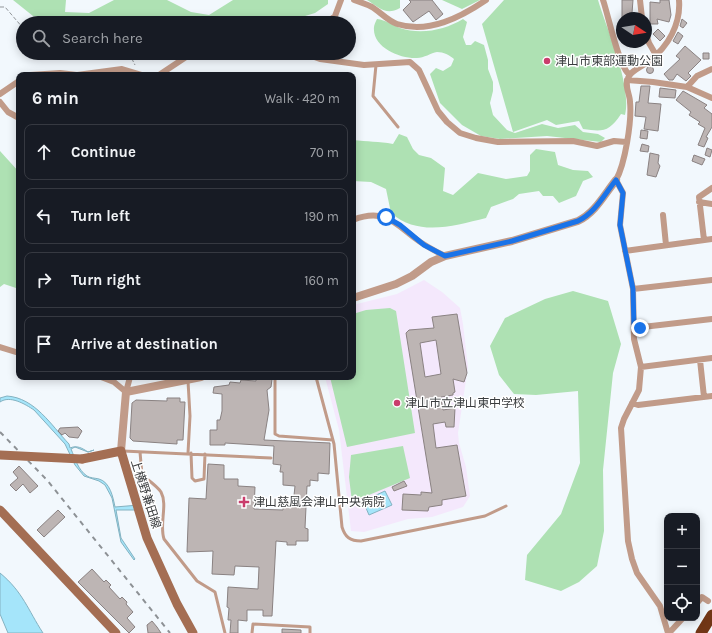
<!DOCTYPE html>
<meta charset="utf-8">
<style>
:root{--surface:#171b24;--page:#20242c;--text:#f1f3f6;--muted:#9ea1a6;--line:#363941}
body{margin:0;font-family:Karla,"Noto Sans JP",sans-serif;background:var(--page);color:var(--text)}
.controls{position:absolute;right:12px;bottom:12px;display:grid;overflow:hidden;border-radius:8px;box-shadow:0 2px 10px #0003}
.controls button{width:36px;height:36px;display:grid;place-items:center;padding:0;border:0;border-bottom:1px solid var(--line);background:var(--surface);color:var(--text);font:20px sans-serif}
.compass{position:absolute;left:616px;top:12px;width:36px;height:36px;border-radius:50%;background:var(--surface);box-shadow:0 2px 10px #0003;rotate:102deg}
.stop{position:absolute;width:12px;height:12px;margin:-9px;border:3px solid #1a73e8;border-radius:50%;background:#fff}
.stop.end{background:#1a73e8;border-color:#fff;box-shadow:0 1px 4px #0008}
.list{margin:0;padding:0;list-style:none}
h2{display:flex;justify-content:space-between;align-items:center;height:52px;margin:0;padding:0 16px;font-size:17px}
h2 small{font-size:13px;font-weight:400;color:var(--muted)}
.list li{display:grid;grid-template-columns:26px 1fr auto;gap:12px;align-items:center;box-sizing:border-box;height:56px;margin:0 8px 8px;padding:0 8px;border:1px solid var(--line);border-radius:8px}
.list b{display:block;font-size:15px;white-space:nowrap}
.list em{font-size:13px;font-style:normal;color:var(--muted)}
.icon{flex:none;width:22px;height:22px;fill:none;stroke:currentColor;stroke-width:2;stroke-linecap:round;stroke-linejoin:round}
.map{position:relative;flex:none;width:712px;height:633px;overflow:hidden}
.search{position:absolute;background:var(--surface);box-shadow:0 2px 10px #0003;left:16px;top:16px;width:340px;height:44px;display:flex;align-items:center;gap:10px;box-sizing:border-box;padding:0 14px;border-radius:22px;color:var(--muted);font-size:15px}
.panel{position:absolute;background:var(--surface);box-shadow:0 2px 10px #0003;left:16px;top:72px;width:340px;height:308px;border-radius:8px}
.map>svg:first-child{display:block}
.education{fill:#f4e8fc}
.green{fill:#aee1b3}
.water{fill:#a5e5fa;stroke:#84b2c1}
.building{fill:#bdb5b4;stroke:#8a8282;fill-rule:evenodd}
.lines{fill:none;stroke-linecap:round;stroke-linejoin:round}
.path{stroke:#919599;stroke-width:1;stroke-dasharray:4 2;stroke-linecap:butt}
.service{stroke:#c19b89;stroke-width:3}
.minor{stroke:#c19b89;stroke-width:6}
.tertiary{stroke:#c19b89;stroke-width:8}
.secondary{stroke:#a46e53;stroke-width:9}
.motorway{stroke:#713616;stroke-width:11}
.rail{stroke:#8d9195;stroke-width:2;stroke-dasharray:5 5;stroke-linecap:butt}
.secondary-bridge{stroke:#a46e53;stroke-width:9}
.route{stroke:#1a73e8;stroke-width:5}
.poi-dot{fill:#ca3d6c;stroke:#fff;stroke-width:1.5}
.labels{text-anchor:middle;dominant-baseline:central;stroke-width:3;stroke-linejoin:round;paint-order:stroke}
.poi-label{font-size:12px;fill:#383b3d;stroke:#fff;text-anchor:start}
.street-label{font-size:12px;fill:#383b3d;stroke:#fff}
</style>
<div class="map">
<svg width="712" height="633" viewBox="0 0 712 633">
<rect width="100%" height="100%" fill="#f2f8fd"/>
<path class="education" d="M424,280L442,292L460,308L463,324L468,367L458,433L459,443L466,467L470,496L463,507L432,517L408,519L364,532L351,531L339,430L325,377H353V305L397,294Z"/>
<path class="green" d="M13,0H66L65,12L89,13L114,0H167L191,12L209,15L233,0H328V4L315,13L282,23H90L33,16Z
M367,0H400V8C386,16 380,8 367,0Z
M442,0H480L462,9Z
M504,0H598C607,30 632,85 625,115L621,114C609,132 603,132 583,129L579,121L556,125L547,120L513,132L482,24Z
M377,19C386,20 392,25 400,28C421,35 445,30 463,19L467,22L463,37L466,45H471L475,41L484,45L488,60V69L493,82V91L490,103L493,115L507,130L515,133L542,124L558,128L575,125L583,132L598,134L605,138L601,142L547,136L500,139L481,136L462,125L440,103L430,74L436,68L443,71L451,66L454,59C449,55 444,52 437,52C431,53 424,58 417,58C401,59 372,48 374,27C374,25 376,21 377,19Z
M399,134L407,137L413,149L419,155L431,158L445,168L443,191L453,195L478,173L506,179L527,176L530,171V155L536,149L555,152L558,165L573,170L588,171L593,177L583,181L576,196L559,203L553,196H543L539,191L519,194L513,199L491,207L486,218C453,226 419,237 391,213L386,189L371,182L353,181V140C367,142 379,141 393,144Z
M0,151L19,172L17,189L19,190V289L4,284L0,287Z
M573,291L608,301L621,344L613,373L603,470L604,531L597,566L579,582L561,591L525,580L527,555L561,514L580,463L578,391L536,395L514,394L499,375L490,346L505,318L545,299Z
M390,308L396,311L415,433L347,447L330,377H353V314L366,310Z
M403,446L410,478L352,502L349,477L351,455Z"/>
<path class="water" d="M7,396C35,398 51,425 69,444L70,448C77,445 82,448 88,452L94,450L88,452L75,447L71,449C75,458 78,470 87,476C90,478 95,478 99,479C110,482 113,497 115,507L139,505V510H116L121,538L135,559L134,560L121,542L112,498L105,485L99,481L84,476L75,465L65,444L34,410C25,404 10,395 0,402V398Z
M385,491L392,505L369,515L363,501Z
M0,573C23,592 28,610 43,633H8L0,614Z"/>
<path class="building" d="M409,0H432L443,14L436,20L429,11L413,22L403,10L411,2Z
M622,0H633L632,13H629V18H622Z
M660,0H669L671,15L669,22L657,19L658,24H650V2L660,3Z
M682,19L687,23L683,28L680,26Z
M658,29L665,36L660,41L653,34Z
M678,32L683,36L678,44L673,41Z
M685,46L701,60L688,73L691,76L686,81L677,74L673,80H669L664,74L680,59L676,56Z
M703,53H709V59H703Z
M646.5 70a3.5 3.5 0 1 1 7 0a3.5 3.5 0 1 1-7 0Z
M641,86H650L648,103L661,104L658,131L644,129L646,117L635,116L636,102H639Z
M660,88L676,90L675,98L659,97Z
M683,91L707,105L704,108L712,114V127L706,137L708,138L704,147L698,145L705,128L698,124L700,122L689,115L691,112L676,100Z
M641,130L648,131L647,139L640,138Z
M642,144L649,146L648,152L640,151Z
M707,148L712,150L710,157L705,155Z
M650,153L659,155L658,163L660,166L656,177L647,175Z
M694,155L705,159L702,165L692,161Z
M457,314L467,373L464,382L453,379L455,392L453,393V395L441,397L443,410L455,408L454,427H446L445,422L433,424L436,448L457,445L466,496L442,500V505L429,507L428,511L402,510L403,494L421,495V492L432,493L406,333L409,330L434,328L432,317ZM436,340L441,374L425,377L420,343Z
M256,377H271L272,379L271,387L267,390L269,410L264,440L330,443L329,474L318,473V481L310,480V486H307L305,528L308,529V541H296V545H287V542L276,541L272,616H263V610H247V621L238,620V633H230L231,620H228L229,608L227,607L228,587L258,589L259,567L235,566L234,575L212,574L213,551L187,552L189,498L206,499L208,464L224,465V479H238V486L255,487L254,509L283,510V504L293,505L295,486L283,485V472H280L281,465L273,464L274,446L225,443V445H210V430H217V420H220L222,411V394L213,393L214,387L229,385L230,382L240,383L241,380L256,381Z
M167,398H180V402H185L183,440H177V444L133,441L130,438L132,403L136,400L167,401Z
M78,427L82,431L78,438L69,437L65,433L62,435L58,431L60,428Z
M19,466L38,486L30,493L23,484L16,491L10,485L18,478L13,472Z
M404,481L407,486L394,491L392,487Z
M58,510L65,517L44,537L37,530Z
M92,569L104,582L106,580L111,585L109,587L120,599L122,597L127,602L126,604L133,612L127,618L135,627L129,633L78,582Z
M152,621L157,627L161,633H148L147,625Z
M282,629L301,630V633H282Z"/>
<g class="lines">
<path class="path" d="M0,7H5L23,28
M129,53L135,65"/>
<path class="service" d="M376,65L373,96L398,127
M275,377V434L279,436L333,440
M316,377L334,444L342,527C345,537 350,541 361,541L485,516L506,506
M188,381L190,416L188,453
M123,451L271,458
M140,452L142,475C148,480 157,486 161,492C168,505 159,524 164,539L197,581L215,592L225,633
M191,453L192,478L195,481L204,479L205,454
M252,633L253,624L310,627V633"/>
<path class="minor" d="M354,0C360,2 366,4 372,7C380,12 388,21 397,24C429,34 461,17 486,0
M603,0C608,14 619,68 629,74
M640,0L642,18
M326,23L335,16L341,0
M646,33L649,43L656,55
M303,53L320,59L364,65L410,62L419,70L438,111L447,122L460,133L476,138L498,142L573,141L597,146L614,141L626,142
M30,75L60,73L77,75L122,69L142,75
M159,75L192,53
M627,80L653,82L687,87L697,76L712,69
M687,87L712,98
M0,94L19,81
M0,102L8,112L19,118
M699,202L712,204
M663,215L666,245
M353,220C383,208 394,222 416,239C425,246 435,251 445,256
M704,240L699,197L712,188
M625,251L712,239
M633,289L712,280
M634,328L712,319
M0,347L19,353
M700,360L704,397
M641,367L712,358
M101,377L114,382L126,392L130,377
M632,403L638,405L712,396
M697,603L702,597L708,601
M668,633L660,606L637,573L632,559L628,541L621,428L624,419L639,390L641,367L634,339L633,289L620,225L623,193L616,180C625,164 632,121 630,102C630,94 624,86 628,78C631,70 642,67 649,61C668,47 681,24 679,0
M669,633L683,618"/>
<path class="tertiary" d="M353,298L396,284L412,276L431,262L445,256L512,241L578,221C595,213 604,195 616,180
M121,451L126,392L201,377"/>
<path class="secondary" d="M82,459L121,451L147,538L177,604L193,633
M0,510L116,633"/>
<path class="motorway" d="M701,633L712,615"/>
<path class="rail" d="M0,432L47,480L170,633"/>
<path class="secondary-bridge" d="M0,455L82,459"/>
</g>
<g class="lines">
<path class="route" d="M386,217L400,225L424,245L445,256L512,241L578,221C595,213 604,195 616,180L623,193L620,225L633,289L634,328H640"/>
</g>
<g class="poi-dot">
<circle cx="547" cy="61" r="4"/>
<circle cx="397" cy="403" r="4"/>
<path d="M242 496h4v4h4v4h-4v4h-4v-4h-4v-4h4z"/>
</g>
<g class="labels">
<g class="poi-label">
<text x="555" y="61">津山市東部運動公園</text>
<text x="405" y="403">津山市立津山東中学校</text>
<text x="253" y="502">津山慈風会津山中央病院</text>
</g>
<g class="street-label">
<text transform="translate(146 494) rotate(72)">上横野兼田線</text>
</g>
</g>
</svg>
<div class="controls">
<button>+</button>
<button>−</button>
<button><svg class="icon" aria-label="locate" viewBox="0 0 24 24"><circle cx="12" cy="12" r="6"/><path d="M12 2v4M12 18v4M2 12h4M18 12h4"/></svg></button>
</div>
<svg class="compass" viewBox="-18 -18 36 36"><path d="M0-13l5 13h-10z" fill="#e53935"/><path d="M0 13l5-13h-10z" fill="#9ea1a6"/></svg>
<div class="stop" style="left:386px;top:217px"></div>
<div class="stop end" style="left:640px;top:328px"></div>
<div class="search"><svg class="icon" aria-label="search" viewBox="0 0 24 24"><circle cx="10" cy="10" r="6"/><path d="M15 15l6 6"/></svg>Search here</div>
<section class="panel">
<h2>6 min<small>Walk · 420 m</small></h2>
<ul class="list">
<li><svg class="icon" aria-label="ahead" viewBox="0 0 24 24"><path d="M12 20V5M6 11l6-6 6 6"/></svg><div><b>Continue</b></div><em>70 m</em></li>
<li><svg class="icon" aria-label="left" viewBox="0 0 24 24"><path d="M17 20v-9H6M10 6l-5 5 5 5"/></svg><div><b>Turn left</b></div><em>190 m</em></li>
<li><svg class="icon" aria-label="right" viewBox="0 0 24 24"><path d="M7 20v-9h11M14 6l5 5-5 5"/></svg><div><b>Turn right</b></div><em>160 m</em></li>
<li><svg class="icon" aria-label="arrive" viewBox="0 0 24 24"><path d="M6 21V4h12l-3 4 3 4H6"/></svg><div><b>Arrive at destination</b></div></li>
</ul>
</section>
</div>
